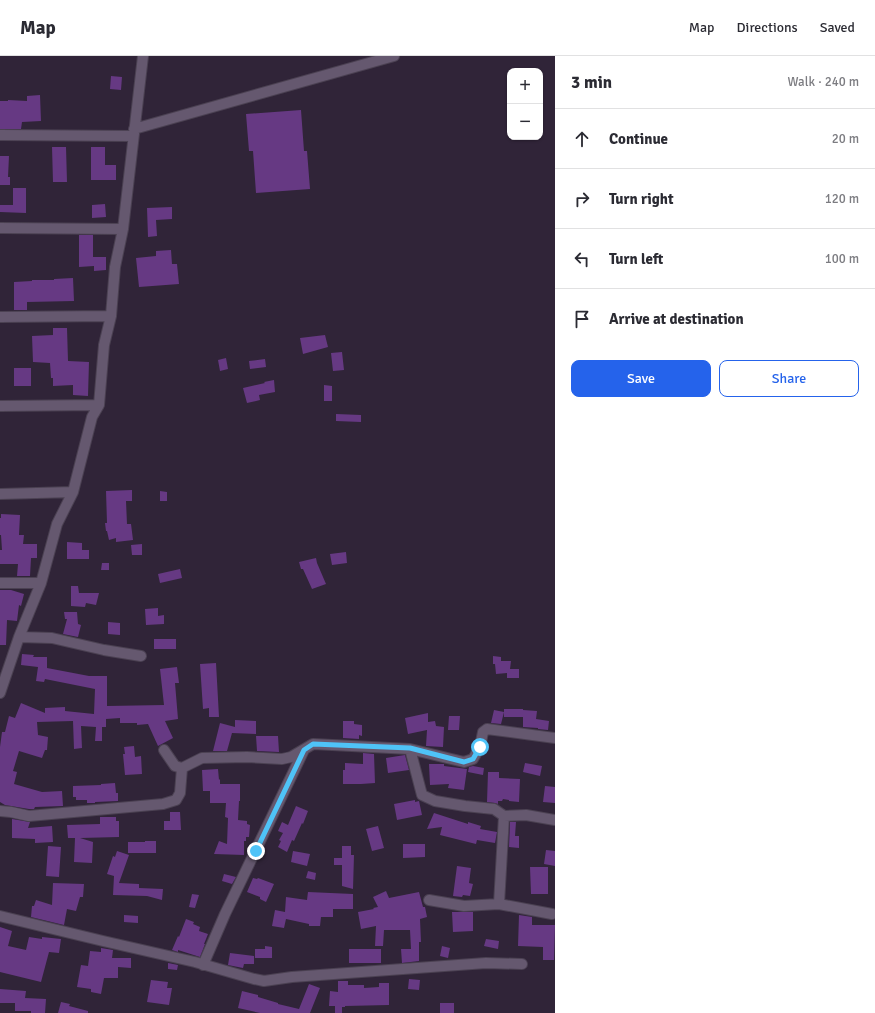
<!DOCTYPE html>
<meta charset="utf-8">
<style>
:root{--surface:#fff;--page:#f7f7f7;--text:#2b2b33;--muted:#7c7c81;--line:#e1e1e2;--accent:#2563eb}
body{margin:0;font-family:Signika,sans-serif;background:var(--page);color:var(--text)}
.controls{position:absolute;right:12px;top:12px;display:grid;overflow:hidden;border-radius:8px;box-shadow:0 1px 3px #0004}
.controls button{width:36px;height:36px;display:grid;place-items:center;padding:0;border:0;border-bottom:1px solid var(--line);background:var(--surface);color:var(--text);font:20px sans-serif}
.stop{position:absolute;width:12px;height:12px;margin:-9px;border:3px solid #4fc3f7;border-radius:50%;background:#fff}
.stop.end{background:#4fc3f7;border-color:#fff;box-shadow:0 1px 4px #0008}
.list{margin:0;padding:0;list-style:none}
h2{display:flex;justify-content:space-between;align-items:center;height:52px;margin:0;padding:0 16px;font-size:17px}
h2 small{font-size:13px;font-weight:400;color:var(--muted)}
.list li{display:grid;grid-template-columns:26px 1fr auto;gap:12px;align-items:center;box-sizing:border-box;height:60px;padding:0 16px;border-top:1px solid var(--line)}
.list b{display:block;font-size:15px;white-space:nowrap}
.list em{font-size:13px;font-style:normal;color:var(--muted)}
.actions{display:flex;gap:8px;padding:12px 16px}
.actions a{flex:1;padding:9px 0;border:1px solid var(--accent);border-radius:8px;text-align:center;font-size:14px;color:var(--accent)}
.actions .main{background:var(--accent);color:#fff}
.icon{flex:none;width:22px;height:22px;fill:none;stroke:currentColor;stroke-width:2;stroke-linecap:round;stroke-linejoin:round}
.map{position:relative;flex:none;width:555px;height:957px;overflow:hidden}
header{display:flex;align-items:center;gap:24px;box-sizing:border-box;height:56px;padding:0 20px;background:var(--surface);border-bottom:1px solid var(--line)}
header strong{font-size:19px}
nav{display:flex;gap:22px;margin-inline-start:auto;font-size:14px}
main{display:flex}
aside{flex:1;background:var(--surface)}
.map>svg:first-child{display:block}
.building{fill:#663983}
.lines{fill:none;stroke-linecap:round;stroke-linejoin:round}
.minor-casing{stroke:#4b4152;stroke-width:12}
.minor{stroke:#65586f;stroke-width:10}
.route{stroke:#4fc3f7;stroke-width:5}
</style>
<header>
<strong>Map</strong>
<nav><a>Map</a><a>Directions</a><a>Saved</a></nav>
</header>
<main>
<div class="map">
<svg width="555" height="957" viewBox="0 0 555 957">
<rect width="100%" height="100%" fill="#302438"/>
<path class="building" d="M111,20L122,21L121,34L110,33Z
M40,39L41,65L22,66L21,73H0V45H8V44L27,45V40Z
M301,54L304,95H307L310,133L256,137L253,95H249L246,58Z
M52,91H66L67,126H53Z
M91,91H105V109H116V124H91Z
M0,100H9L8,121H10V129H0Z
M13,132H26V157L0,156V149H13Z
M105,148L106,161L92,162V149Z
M172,151V163L156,164L157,180L148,181L147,152Z
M79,179H93V201H106V214L94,215V210L79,211Z
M171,194L172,208H177L179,228L139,231L136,202L156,200V195Z
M73,222L74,245L27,246V254H14V226L32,225V224H54V223Z
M53,272H67L68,305L89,306L88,340L73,339V329L53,330V322H51L50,307L33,306L32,280L53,279Z
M325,279L328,291L303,298L300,282Z
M342,296L344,314L333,315L331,297Z
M226,302L228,313L220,315L218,304Z
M265,303L266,311L250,313L249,305Z
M14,312H31V330H14Z
M274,324L275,336L259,339L260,344L247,347L243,332L265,327L264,326Z
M324,329L332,330V345H324Z
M336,358L361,359V366L336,365Z
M132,434V445H126L127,468H131L133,484L116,486V482L109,484L107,475H106L105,467H107L106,435Z
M160,435L167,436V445H160Z
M1,458L20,459L19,479H24L23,488H37V502H31L30,520H17L18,508H0V494H2L1,479H0V462H1Z
M67,486L82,487V494H89V503H67Z
M142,488V499H132L131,489Z
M346,496L347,507L332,509L330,498Z
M316,502L317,507L326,528L312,533L303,513H301L299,506Z
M102,507H109V514H101Z
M180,513L182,522L160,527L158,518Z
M71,530H78L79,537H99L96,549L86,547L85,551L71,550Z
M0,534H11L24,538L21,550L19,549L17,565L7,564L6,589H0Z
M158,552V560L164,559V568L146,569L145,553Z
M64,556H77L78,568L81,569L78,581L63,578L67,563H65Z
M108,566L120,567V579L108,578Z
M154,583H176V593H154Z
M22,598L34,599L33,601H47V612L89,620H107V650L164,649L160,613L177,611L179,627H175L178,663L165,665L173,682L158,690L148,668L137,669V667H120V662L106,663V671H102V685H95L96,671L81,670L82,692L74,693L73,665L37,666L38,679L48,681L47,694H45L42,702L19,695L13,715L17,716L14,728L42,736L62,735L63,750L35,751L34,753H29L5,749L0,746V691L2,676H5L9,660L15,662L21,647L45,657V652L65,651V655L94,658L95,633L45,623L44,626L36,625L38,611L21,609Z
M493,600L501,601V605H511L510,613H519V622H507V617L496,618L495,608H493Z
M216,607L219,661H209V652L203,653L200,608Z
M504,653H523V654L537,655L536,663L549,665L548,674L538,673V672L523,671V661H504Z
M494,654L504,656L501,668L491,667Z
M428,657V666L435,665L436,670L444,671L443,691L426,690L427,674L408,678L405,662Z
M449,660H460L459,674H448Z
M235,664L256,665V678L232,677L227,695H213L220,667L235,671Z
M343,665H354V668L362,669V680L359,679V683L343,682Z
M256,680H278L279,696L257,695Z
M134,690L135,701L141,700L142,718L125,719L123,698H125L124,691Z
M363,697L374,698L375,727L361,728H343V714H345V707L363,708Z
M405,699L409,714L388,717L386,702Z
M525,707L542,710L540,720L523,716Z
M429,708H444V710L467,713L464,734L448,732L449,728L430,729Z
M473,710L484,712L483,719L468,716L469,711Z
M218,713L219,724L220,723V728H240V745H239L238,764L247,765V768L250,769L249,781H246V785H244V799L214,798L219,785L227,788L228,762L225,761L226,747H210V735H203L202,714Z
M488,716H499V722L520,723L519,746L509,745V744L503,743L502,745H498V748L495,747L487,746Z
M115,727L116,737H118V745L95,746V747H87V744H76V741H73V730L101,729V728Z
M545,730L555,731V747L543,746Z
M415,744V746L419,745L422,759L397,764L394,748Z
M296,750L308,755L303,768L302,767L294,785L292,784L287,796L278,791L281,785L279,784L283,777L278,775L282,766L288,769Z
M170,756H180L181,774H164V765H170Z
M434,757L468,768V766L481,770L480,773L497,776L495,787L477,784L476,788L440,779L442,771L427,773Z
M100,761H116V765H119V781L80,782L93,786L92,807L74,806L75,782H68L67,769L100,768Z
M12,763L30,766L28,772L52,770L53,786L35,787V783L12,782Z
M510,766H516L515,780H519V792L509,791Z
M378,770L384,792L372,795L366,773Z
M145,785H156V797H128V786H145Z
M403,788H425V801L403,802Z
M48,790L61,791L59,821L46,820Z
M342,790H351V799H354L353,833L342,830V809H334V802H342Z
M546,794L555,795V810L544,808Z
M117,795L129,799L119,827L139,828V832L163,833L162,844L147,840L113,839L114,820L107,818L113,800L115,801Z
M293,795L310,798L307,810L291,806Z
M457,810L471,812L469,827L473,828L470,840L463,839L462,841L453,840Z
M530,811H548V838H531Z
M308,815L316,817L315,824L306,822Z
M224,818L236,821L232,828L222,825Z
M253,822L257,823L258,822L274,828L266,846L260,843V841L247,836Z
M53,827L84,828L83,841H80L76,855L67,853L64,869L31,861L32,850H34L36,844L52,849Z
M386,835L389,842L419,836L423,851H425L427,861L420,863L421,886H419V905L402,907L401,893H411L410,874H384L383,890H375L376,870L361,873L358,856L374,853L373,852L378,851L373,841Z
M308,836L353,838V853H333V861H321L320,870H309V868L286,863L284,872L272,870L275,854L285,856L286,841L307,844Z
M192,838L199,839L195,852L189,851Z
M452,856H473V875L453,876Z
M124,859L138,860V867L124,866Z
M519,859L532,861V869H555L554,904H543V891L518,890Z
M186,863L194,866L193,868L200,871L199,875L208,878L204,888H205L200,901L178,894V896L172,894L178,880L179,881Z
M0,871L12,875L8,890L26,894L29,881L42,883V881L61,883L59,897L49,896L41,926L0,916Z
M486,883L499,885L498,893L484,890Z
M265,890L272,891V902H255V893H265Z
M442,890L450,892L448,902L440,900Z
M101,892L113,894L112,902H131V912L118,911V922H104L101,938L91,936V933L77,931L81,909L88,910L90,895L101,896Z
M349,893H381V907H349Z
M230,897L254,900V908H244L243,912L228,909Z
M168,907L178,909L177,914L168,913Z
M409,923L420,924L419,934L408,933Z
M151,924L168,926L167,932H172L169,949L147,946Z
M338,925H348V929H364V932L379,931V927H389V949L345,950V951H342V957H335V950H329L330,935L338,936Z
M309,928L320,932L310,957H260L238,952L242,935L258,939V941L278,947V948L299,953Z
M0,933L26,935L25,942L46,943L45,957H31V955H15V947H0Z
M61,946L70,948L69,950L88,955V957H58Z
M440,947H454V957H440Z"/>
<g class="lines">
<g class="minor-casing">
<path id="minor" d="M134,73L394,0
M0,79L133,80
M0,172L123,173
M0,261L111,260
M0,350L99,349
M0,438L73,436
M0,527H41
M19,581L52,582L104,594L141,600
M0,637L19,581L41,527L57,468L73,436L92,361L99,349L104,289L111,260L115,211L123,173L143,0
M410,693L422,739L435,745L465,750L494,753L504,760L526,759L555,764
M164,694L175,710L182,712L202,702L247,701L282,703L291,701L313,688L410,693L464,706L473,703L480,691L483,676L487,673L555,682
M0,755L11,756L29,760L163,748L176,744L180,737L182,712
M504,760L499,848L552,858
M429,844L464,850L499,848
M0,860L103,885L195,906L254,923L264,925L292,921L486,907L522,908
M203,909L225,858L304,694"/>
</g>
<use href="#minor" class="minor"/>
</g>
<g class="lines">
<path class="route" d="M256,795L304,694L313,688L410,692L464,706L473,703L480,691"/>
</g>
</svg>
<div class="controls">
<button>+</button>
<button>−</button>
</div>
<div class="stop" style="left:480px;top:691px"></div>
<div class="stop end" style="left:256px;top:795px"></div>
</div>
<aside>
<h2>3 min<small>Walk · 240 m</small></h2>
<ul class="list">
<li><svg class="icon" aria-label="ahead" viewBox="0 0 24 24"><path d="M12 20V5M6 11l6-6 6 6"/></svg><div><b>Continue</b></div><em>20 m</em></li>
<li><svg class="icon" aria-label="right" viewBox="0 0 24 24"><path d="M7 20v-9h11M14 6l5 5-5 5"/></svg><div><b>Turn right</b></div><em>120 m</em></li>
<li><svg class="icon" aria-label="left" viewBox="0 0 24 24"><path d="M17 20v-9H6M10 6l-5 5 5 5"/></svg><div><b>Turn left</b></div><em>100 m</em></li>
<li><svg class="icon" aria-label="arrive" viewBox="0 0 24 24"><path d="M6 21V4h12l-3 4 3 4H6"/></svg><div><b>Arrive at destination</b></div></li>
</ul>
<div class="actions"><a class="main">Save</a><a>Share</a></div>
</aside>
</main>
